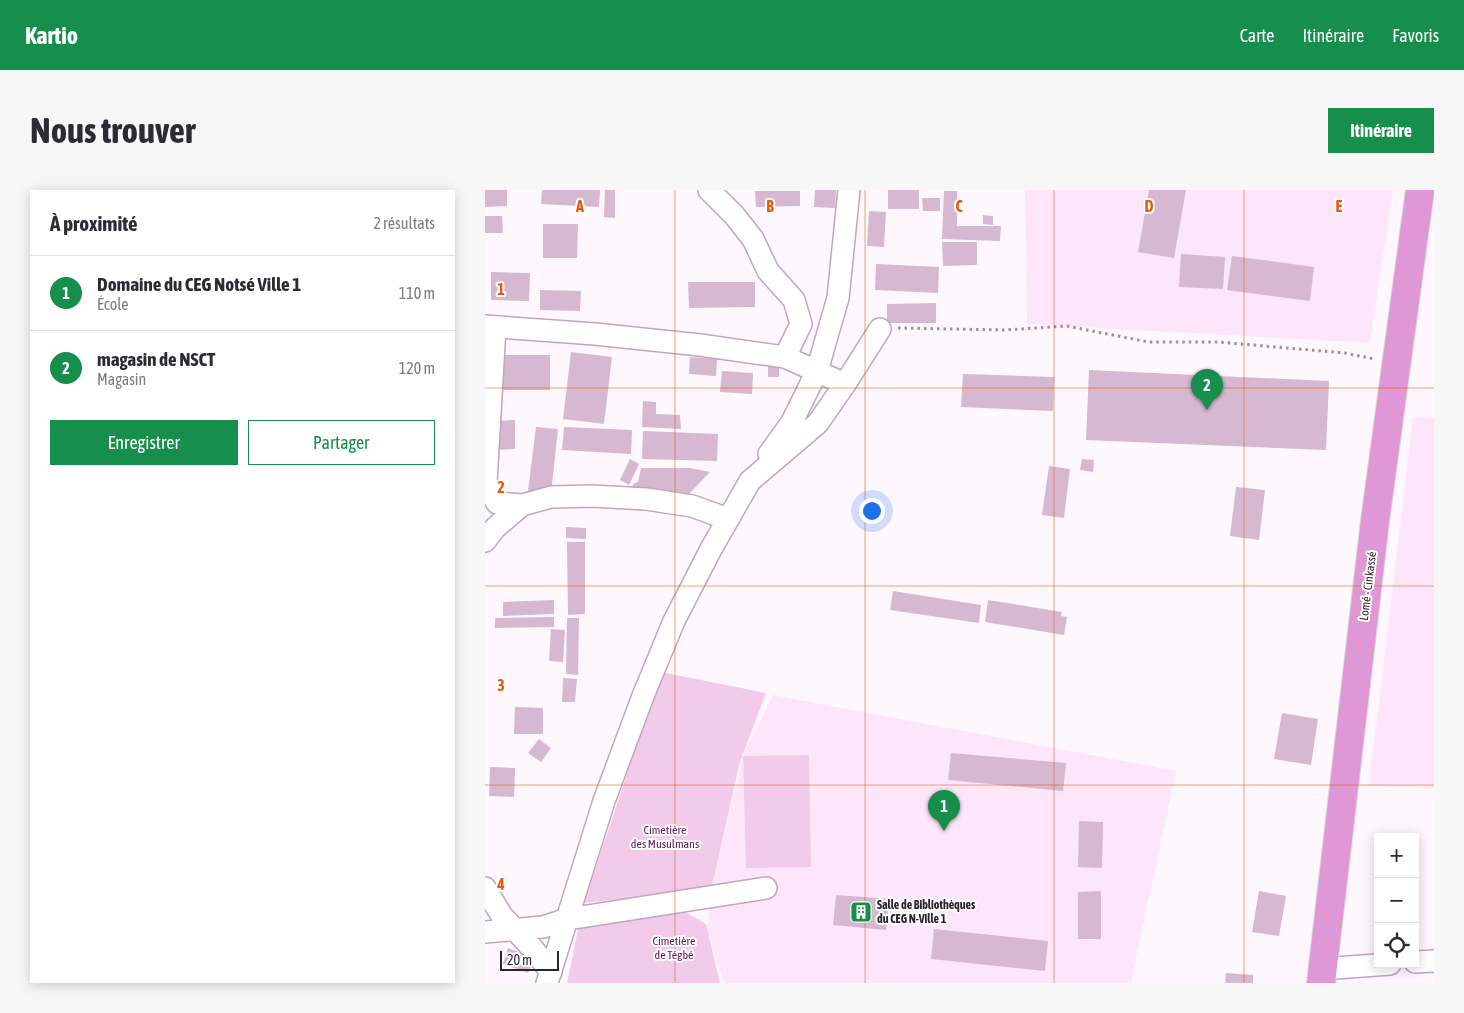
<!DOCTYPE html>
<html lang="fr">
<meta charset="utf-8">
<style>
:root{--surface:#fff;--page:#f7f7f7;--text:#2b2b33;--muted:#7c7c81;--line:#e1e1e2;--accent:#158f4b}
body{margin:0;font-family:"Asap Condensed",sans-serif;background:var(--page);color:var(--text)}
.controls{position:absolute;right:15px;bottom:15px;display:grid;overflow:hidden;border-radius:0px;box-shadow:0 2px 12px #0003}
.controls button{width:45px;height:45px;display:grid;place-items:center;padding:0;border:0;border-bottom:1px solid var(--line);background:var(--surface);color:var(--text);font:25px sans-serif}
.scale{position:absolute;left:15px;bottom:12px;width:59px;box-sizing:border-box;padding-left:5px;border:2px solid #2e222c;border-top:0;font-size:14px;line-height:18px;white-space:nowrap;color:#2e222c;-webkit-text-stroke:4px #fff;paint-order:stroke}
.you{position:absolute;left:386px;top:320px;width:18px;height:18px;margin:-12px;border:4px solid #fff;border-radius:50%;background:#1a73e8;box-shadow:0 0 0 8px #1a73e833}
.badge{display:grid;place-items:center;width:32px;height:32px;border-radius:50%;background:var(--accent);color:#fff;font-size:16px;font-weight:700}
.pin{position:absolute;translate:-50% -41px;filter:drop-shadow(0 1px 2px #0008)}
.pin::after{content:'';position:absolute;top:26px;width:18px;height:15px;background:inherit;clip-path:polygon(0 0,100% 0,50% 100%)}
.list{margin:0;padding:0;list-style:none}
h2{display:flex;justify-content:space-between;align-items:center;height:65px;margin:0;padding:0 20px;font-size:21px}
h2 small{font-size:16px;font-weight:400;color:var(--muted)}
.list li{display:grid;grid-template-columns:32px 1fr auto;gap:15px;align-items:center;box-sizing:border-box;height:75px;padding:0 20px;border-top:1px solid var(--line)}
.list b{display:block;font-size:19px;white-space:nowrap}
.list p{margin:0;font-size:16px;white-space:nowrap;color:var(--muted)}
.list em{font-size:16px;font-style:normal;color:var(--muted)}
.actions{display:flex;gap:10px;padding:15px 20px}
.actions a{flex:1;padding:11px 0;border:1px solid var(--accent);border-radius:0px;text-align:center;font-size:18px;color:var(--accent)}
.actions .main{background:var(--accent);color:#fff}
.icon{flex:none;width:28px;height:28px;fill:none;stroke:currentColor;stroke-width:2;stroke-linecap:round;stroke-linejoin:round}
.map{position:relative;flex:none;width:949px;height:793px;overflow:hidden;border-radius:0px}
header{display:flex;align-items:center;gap:30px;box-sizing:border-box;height:70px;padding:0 25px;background:var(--accent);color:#fff}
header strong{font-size:24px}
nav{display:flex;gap:28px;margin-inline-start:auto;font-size:18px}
.intro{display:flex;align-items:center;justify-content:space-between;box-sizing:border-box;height:120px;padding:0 30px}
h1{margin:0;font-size:35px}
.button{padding:12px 22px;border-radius:0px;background:var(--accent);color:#fff;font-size:18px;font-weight:700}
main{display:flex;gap:30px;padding:0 30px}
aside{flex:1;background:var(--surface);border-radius:0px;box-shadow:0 2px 12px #0003}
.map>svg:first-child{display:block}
.built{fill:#fde6f9}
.green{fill:#f2cbeb}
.building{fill:#d6b8d1}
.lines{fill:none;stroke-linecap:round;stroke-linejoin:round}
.minor-casing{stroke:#c3a5bd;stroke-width:24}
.trunk-casing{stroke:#d9d7d9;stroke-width:30}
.path{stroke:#9b929a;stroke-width:3;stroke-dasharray:2.5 4;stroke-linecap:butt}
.minor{stroke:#fff;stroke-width:21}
.trunk{stroke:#df97d6;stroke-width:28}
.grid{fill:none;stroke:#e8590c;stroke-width:1;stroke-opacity:0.55}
.labels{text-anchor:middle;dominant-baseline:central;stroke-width:4;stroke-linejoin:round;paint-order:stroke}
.street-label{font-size:12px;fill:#2e222c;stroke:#fff}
.park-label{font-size:12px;fill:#5d1856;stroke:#fff}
.poi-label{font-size:12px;font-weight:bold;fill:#2e222c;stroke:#fff;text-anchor:start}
.grid-label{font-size:16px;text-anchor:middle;font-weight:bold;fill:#e8590c;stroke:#fff;stroke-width:4;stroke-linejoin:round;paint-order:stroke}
</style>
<header>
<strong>Kartio</strong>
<nav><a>Carte</a><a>Itinéraire</a><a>Favoris</a></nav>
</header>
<div class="intro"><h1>Nous trouver</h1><a class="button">Itinéraire</a></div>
<main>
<aside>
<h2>À proximité<small>2 résultats</small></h2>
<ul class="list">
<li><span class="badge">1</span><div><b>Domaine du CEG Notsé Ville 1</b><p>École</p></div><em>110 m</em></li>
<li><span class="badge">2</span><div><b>magasin de NSCT</b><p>Magasin</p></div><em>120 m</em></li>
</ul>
<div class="actions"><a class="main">Enregistrer</a><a>Partager</a></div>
</aside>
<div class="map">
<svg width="949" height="793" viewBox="0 0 949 793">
<rect width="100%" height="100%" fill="#fef7fd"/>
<path class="built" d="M540,0H908L885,153L542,134Z
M928,227L949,228V598L884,596Z
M288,505L691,581L646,793H239L222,740L226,700L258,566Z"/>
<path class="green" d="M176,482L281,503L255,572L226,700L99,713Z
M324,565L326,677L261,678L258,566Z
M199,721L221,734L235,793H82L93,739Z"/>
<path class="building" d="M0,0H22V16L0,17Z
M57,0H115L114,17L56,14Z
M120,0H130V28L119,27Z
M330,0H351L350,18L329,17Z
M403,0H434V19H403Z
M664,0H701L689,68L653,62Z
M270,1H315V16L271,17Z
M459,1H472V36H516L515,51L457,49Z
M437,8H455V21H438Z
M384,21L401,22L399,57L382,56Z
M498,25L508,26V35L498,34Z
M0,26H17L18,43H0Z
M58,34H93L92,68H58Z
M457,52H492V75L458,76Z
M696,64L740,67L738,99L694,97Z
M747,66L829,77L825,111L742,100Z
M391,74L454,77L453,103L390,100Z
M6,82L45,83L44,111L6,110Z
M203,92H270V117L204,118Z
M55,100L96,101L95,121L55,120Z
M451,113V133H402V114Z
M86,162L127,167L119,234L78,229Z
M17,165H65V200H17Z
M205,167L232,169L231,186L204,184Z
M283,172H294V187H283Z
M604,180L844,191L841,260L601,250Z
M237,181L268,183L267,204L235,202Z
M478,184L569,187L568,221L476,217Z
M158,211L171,212V224L195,225L196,239L157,237Z
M30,230V259L11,260V231Z
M51,237L73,239L66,304L43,301Z
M79,237L147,240L146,264L77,260Z
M158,241L233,244L232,271L157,269Z
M145,269L154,274L144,295L135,290Z
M597,269L609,270L608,282L595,280Z
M564,276L585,279L579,328L557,325Z
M156,278H205L225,282L203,305H147L148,294L153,292Z
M751,297L780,300L774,350L745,346Z
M81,337L101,338V349L81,348Z
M82,352H100V424L83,425Z
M408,401L496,415L494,433L405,420Z
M69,410V424L18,426V412Z
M503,410L577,422L576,426L582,427L579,445L500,432Z
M69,427V437L10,438V428Z
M82,428H94L93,485L81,484Z
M66,439L80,440L78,472L64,471Z
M78,488L92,489L90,512H77Z
M30,517L58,518V544H29Z
M797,523L833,529L826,575L789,569Z
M54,549L66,558L56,572L43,563Z
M466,563L581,573L578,601L463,590Z
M5,577L30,578L29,607L4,606Z
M594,631L618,632L617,678L593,677Z
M616,701V749H593V702Z
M774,701L801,706L794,746L767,742Z
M351,705L404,709L401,740L348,735Z
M449,739L563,751L560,781L446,769Z
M23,758L49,768L43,783L18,774Z
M741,783L768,785V793H740Z"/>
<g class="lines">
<g class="minor-casing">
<path id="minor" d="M224,0L249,25L268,49L283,81L309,110L316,134L300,167
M0,136L110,144L215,155L300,167L360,194
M10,137L1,293L12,313L37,315L66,307L107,306L161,309L207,316L243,329
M284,264L307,232L332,181L353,108L364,0
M0,351L10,338L37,315
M0,698L17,726L48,759L66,782
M0,742L58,737L83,729L281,698
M930,772L949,771
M837,779L905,774
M62,793L119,611L158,506L189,431L226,359L265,291L333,233L360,194L395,139"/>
</g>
<g class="trunk-casing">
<path id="trunk" d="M836,793L890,331L935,0"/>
</g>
<path class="path" d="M413,138L520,140L582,136L664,152H733L860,163L889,169"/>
<use href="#minor" class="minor"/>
<use href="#trunk" class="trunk"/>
</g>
<path class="grid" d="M190,0V793M380,0V793M569,0V793M759,0V793M0,198H949M0,396H949M0,595H949"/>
<defs>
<g id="building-square" transform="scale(1.125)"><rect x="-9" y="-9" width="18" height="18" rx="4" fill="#158f4b" stroke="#fff"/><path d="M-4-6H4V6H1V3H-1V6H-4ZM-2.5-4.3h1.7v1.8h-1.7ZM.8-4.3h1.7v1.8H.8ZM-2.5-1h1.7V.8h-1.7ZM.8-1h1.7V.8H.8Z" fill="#fff"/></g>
</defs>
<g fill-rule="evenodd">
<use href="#building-square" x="376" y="722"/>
</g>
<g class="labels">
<g class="street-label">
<text transform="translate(883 396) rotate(-83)">Lomé - Cinkassé</text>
</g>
<g class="park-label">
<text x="180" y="640">Cimetière<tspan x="180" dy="14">des Musulmans</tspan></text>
<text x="189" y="751">Cimetière<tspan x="189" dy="14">de Tégbé</tspan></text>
</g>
<g class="poi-label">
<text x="392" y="715">Salle de Bibliothèques<tspan x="392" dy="14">du CEG N-Ville 1</tspan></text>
</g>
</g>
<g class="grid-label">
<text x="95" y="22">A</text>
<text x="285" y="22">B</text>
<text x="474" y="22">C</text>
<text x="664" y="22">D</text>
<text x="854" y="22">E</text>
<text x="16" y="105">1</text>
<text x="16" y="303">2</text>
<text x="16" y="501">3</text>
<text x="16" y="700">4</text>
</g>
</svg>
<div class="controls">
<button>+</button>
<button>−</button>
<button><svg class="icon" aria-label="locate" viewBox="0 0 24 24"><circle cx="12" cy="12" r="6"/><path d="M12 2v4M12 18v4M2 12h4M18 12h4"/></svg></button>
</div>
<div class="scale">20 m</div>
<div class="you"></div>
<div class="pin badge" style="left:459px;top:641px">1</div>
<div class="pin badge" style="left:722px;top:220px">2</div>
</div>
</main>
